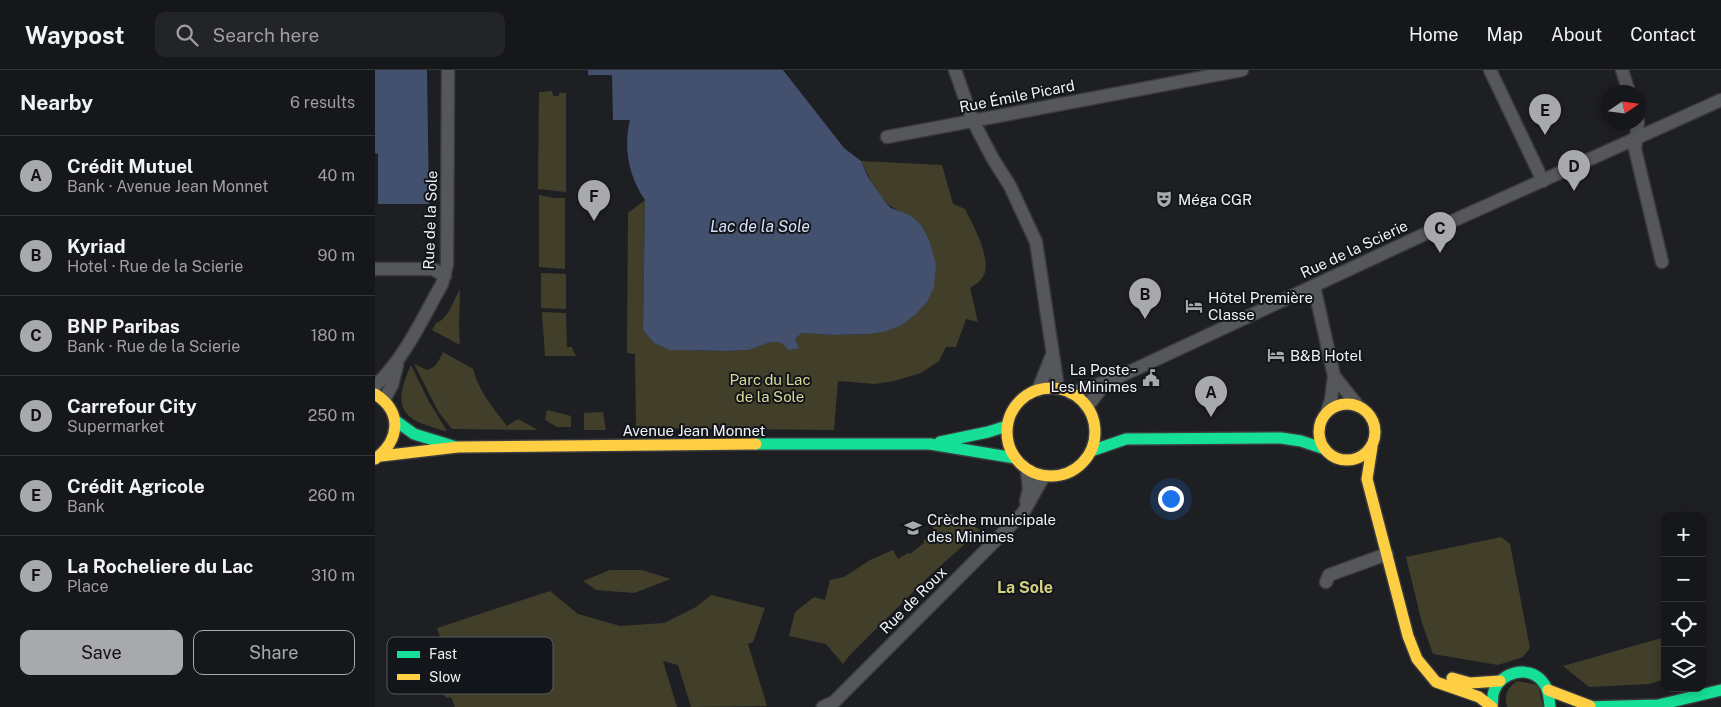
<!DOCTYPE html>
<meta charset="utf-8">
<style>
:root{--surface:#16171a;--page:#232427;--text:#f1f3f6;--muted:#9e9fa2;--line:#353639;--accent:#a7a9ac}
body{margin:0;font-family:"Public Sans",sans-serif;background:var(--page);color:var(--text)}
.controls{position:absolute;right:15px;bottom:15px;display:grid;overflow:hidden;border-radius:10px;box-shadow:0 2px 12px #0003}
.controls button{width:45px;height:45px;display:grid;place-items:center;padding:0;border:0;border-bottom:1px solid var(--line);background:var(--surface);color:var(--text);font:25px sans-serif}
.compass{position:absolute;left:1226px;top:15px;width:45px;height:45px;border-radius:50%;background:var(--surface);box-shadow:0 2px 12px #0003;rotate:77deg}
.you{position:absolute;left:795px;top:428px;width:18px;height:18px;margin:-12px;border:4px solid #fff;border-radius:50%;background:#1a73e8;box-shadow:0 0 0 8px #1a73e833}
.badge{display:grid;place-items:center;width:32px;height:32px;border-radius:50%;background:var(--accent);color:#111;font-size:16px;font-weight:700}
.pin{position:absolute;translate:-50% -41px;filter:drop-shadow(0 1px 2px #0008)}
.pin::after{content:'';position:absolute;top:26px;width:18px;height:15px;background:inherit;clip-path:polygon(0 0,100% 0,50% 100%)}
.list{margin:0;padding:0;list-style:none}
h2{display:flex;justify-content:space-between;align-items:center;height:65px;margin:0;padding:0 20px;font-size:21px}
h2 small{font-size:16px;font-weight:400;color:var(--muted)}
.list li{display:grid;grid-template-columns:32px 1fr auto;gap:15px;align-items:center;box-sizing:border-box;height:80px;padding:0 20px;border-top:1px solid var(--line)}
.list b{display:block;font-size:19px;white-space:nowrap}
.list p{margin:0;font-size:16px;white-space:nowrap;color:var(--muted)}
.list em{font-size:16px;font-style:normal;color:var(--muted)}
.actions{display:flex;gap:10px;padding:15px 20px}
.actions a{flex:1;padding:11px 0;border:1px solid var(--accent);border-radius:10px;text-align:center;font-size:18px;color:var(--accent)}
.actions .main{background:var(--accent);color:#111}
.icon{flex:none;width:28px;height:28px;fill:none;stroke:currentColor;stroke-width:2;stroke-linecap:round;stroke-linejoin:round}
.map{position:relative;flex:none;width:1346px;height:637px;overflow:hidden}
header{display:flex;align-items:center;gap:30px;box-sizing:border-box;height:70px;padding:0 25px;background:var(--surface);border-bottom:1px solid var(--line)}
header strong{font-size:24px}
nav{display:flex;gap:28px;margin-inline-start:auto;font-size:18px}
.search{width:350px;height:45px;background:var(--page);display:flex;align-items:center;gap:12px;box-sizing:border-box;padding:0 18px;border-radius:10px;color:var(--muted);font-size:19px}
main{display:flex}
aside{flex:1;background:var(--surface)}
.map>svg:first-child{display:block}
.green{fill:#413f2a}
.water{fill:#43506e}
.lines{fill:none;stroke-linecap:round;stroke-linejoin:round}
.street-casing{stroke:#3a3b3e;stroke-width:15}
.fast-casing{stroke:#3a3b3e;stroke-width:14}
.slow-casing{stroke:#3a3b3e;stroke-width:14}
.street{stroke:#565759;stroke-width:12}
.fast{stroke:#16e098;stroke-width:11}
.slow{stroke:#ffcf43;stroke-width:11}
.labels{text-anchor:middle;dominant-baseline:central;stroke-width:4;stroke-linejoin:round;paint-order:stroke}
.street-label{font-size:15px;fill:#f1f3f7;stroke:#12151a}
.poi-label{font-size:15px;fill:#f1f3f7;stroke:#12151a;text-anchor:start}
.park-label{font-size:15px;fill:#dcd996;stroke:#12151a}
.water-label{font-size:16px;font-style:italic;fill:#d7e2fa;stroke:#12151a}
.neighbourhood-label{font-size:16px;font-weight:bold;fill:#d4d082;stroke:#12151a}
.key{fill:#12151a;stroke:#55585c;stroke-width:1}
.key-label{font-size:14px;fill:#f1f3f7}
</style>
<header>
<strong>Waypost</strong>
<div class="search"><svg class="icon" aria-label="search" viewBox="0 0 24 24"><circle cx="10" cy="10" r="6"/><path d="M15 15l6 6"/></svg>Search here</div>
<nav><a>Home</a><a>Map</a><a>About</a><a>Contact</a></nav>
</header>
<main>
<aside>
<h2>Nearby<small>6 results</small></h2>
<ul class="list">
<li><span class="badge">A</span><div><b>Crédit Mutuel</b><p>Bank · Avenue Jean Monnet</p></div><em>40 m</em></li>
<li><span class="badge">B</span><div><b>Kyriad</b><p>Hotel · Rue de la Scierie</p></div><em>90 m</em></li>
<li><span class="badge">C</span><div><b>BNP Paribas</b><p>Bank · Rue de la Scierie</p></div><em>180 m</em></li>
<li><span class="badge">D</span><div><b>Carrefour City</b><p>Supermarket</p></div><em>250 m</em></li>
<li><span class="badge">E</span><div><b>Crédit Agricole</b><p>Bank</p></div><em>260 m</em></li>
<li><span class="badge">F</span><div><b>La Rocheliere du Lac</b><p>Place</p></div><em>310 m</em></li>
</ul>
<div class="actions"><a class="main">Save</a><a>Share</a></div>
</aside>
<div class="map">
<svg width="1346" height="637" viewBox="0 0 1346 637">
<rect width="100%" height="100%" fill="#1e1f22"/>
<path class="green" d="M177,21L178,26H184V23H191V122L163,119L164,22Z
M486,91L567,95L578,134L590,139C598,155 614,183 610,202C608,210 601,214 595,218L603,252L591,249L581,277H571L564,291L546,303L519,311L500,314L463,311L459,360L261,358L260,284L252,283L253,143L270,130L268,260L316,280L322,281H352L374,280L396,272H403L423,278L420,269L427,263L458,265L492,264L554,170L547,156L511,133L497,113Z
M164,125L179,128H190V199L164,197Z
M166,203L191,204V239L166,238Z
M85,219L84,257L85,275L57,260L61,253C73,250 79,229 85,219Z
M167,242L191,243L192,277H197L199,283L202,286H170Z
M68,282L98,299C104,322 118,338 132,356L143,349L163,360L77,359L63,341L39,294L52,300C61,298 64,290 68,282Z
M36,295L53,330L72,361H71C27,350 16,339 36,295Z
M172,340L196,346V357H182L170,350Z
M228,342L231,360H209V343Z
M576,444L605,460L551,509L475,585L468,594L451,574L414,566L420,542L439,527L450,530L455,510L469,507L495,490L518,480L523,489L533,483L535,484L549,473L548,471L551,469L553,471L562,465L556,455Z
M1126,467L1135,474L1155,578L1148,587L1123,595L1058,584L1047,553L1031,487Z
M235,500H267L296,509L259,523L221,520L208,511Z
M175,521L203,544L245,556L289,553L321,537L336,525L390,538L378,572L373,574L392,636L316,637L303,595L288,591L302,637H80L76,627L72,628L67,623L81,616L62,558Z
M1290,567V609L1274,614L1214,617L1188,596Z
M1142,611L1163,615L1168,637H1132C1129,625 1132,618 1142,611Z"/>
<path class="water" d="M0,0H52L54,134H3V84L0,83Z
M213,0H408L469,78L486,91L493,107L511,133L516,138L535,145L547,156L554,170L561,194L559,217L552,232L540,245L525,256L508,262L492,264L458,265L427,263L420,269L424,278L414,280L408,274L403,272H396L374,280L352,281L295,280L279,273L268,260L270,130C254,107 248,78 255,50H238L237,5H213Z"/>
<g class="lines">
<g class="street-casing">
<path id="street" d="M580,0L598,51L618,89L635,116L661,172L683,318
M1115,0L1168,111
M1247,0L1254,22
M1263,52L1260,79L1287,192
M512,67L867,0
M0,199H58L70,206
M939,216L959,306L956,330L952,342
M959,306L983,336
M0,316C30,288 47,249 67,214L72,195L73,0
M663,320L677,285
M696,323L737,310L1082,149L1346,30
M9,330L17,315L22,295
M712,337L725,320L735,311
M651,431L654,420L652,400
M951,512L954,505L1012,484
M448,637L459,632L648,443L669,406"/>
</g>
<g class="fast-casing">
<path id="fast" d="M21,351L39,364L78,376
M565,372L613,362L632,356
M381,374H555L640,388
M716,381L751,369L906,368L926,371L950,379
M1117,637C1118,632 1117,626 1119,621C1126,602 1153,595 1167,611C1174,619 1174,628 1175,637
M1211,637L1283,635L1346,620"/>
</g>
<g class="slow-casing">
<path id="slow" d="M632 362a44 44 0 1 1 88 0a44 44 0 1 1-88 0Z
M0,324C28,342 25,370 0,389
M944 362a28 28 0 1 1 56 0a28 28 0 1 1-56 0Z
M997,377L992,409L1033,566L1042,589L1061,612L1104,627L1117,637
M6,386L83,377L381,374
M1077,608L1095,613L1125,611
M1173,620L1215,636"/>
</g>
<use href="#street" class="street"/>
<use href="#fast" class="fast"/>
<use href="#slow" class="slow"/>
</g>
<defs>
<g id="theatre-bare" transform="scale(1.35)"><path d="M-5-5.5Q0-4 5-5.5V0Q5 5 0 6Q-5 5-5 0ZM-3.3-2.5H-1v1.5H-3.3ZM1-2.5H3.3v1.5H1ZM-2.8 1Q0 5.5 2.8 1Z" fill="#a7a9ac" stroke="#12151a" stroke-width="2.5" paint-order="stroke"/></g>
<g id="hotel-bare" transform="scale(1.35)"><path d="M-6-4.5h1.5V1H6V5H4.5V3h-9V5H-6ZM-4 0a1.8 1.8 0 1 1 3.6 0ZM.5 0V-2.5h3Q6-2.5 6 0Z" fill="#a7a9ac" stroke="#12151a" stroke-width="2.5" paint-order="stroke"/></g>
<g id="civic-bare" transform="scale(1.35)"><path d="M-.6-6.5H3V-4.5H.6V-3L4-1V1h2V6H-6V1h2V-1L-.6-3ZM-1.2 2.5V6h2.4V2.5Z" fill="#a7a9ac" stroke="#12151a" stroke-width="2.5" paint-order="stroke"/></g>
<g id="school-bare" transform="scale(1.35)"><path d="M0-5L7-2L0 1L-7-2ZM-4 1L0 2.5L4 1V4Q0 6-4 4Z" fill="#a7a9ac" stroke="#12151a" stroke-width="2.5" paint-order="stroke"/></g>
</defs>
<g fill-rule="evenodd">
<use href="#theatre-bare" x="789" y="129"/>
<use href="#hotel-bare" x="819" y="236"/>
<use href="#hotel-bare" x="901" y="285"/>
<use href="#civic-bare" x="776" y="308"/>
<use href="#school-bare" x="538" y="458"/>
</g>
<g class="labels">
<g class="street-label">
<text transform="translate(642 26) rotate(-11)">Rue Émile Picard</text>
<text transform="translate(55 150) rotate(-88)">Rue de la Sole</text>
<text transform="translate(979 179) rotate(-25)">Rue de la Scierie</text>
<text x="319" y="360">Avenue Jean Monnet</text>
<text transform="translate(538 530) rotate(-45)">Rue de Roux</text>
</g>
<g class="poi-label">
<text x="803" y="129">Méga CGR</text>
<text x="833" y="227">Hôtel Première<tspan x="833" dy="17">Classe</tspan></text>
<text x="915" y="285">B&amp;B Hotel</text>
<text x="762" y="299" text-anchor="end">La Poste -<tspan x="762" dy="17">Les Minimes</tspan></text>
<text x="552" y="449">Crèche municipale<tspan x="552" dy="17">des Minimes</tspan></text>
</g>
<g class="park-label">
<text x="395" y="309">Parc du Lac<tspan x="395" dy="17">de la Sole</tspan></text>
</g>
<g class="water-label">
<text x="385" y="156">Lac de la Sole</text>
</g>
<g class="neighbourhood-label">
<text x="650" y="517">La Sole</text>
</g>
</g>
<rect x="12" y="567" width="166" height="57" rx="8" class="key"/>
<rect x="22" y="581" width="23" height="7" fill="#16e098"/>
<rect x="22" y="604" width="23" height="6" fill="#ffcf43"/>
<g class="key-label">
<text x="54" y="589">Fast</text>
<text x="54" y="612">Slow</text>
</g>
</svg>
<div class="controls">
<button>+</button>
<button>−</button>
<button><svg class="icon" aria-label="locate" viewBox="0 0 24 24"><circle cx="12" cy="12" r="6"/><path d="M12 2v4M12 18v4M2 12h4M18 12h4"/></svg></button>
<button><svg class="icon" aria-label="layers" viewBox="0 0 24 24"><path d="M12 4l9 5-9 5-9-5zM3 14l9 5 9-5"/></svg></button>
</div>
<svg class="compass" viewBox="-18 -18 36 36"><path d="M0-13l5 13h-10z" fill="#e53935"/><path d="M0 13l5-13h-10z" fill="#9e9fa2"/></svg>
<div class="you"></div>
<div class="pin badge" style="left:836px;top:347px">A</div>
<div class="pin badge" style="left:770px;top:249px">B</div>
<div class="pin badge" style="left:1065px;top:183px">C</div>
<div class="pin badge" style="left:1199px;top:121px">D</div>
<div class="pin badge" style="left:1170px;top:65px">E</div>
<div class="pin badge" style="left:219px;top:151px">F</div>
</div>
</main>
